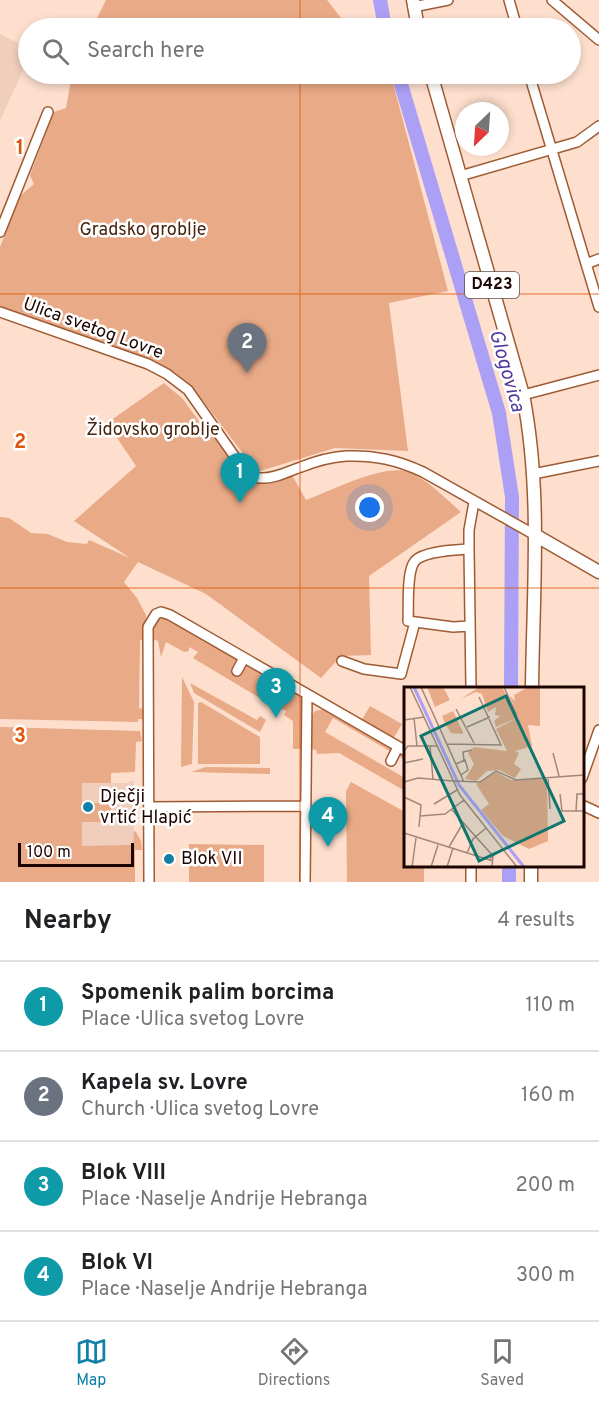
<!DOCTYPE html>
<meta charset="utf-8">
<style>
:root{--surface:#fff;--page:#f2f2f2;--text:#202124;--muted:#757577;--line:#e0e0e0;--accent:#1080a8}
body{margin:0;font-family:Overpass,sans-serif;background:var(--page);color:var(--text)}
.compass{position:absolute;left:455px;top:102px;width:54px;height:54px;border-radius:50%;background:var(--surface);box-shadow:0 3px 9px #0003;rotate:205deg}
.scale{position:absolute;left:18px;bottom:15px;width:116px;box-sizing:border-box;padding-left:6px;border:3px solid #1c0400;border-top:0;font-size:16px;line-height:21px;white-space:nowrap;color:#1c0400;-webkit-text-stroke:4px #fff;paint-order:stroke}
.you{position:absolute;left:370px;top:508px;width:21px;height:21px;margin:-15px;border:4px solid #fff;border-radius:50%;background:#1a73e8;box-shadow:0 0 0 9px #1a73e833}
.badge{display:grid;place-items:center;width:39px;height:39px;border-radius:50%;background:var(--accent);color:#fff;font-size:20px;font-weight:700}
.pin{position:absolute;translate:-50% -50px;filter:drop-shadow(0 2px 3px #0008)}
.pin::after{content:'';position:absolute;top:32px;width:21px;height:18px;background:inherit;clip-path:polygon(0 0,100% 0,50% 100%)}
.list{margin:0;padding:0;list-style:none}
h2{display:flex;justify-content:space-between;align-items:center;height:78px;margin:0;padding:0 24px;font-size:26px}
h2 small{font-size:20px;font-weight:400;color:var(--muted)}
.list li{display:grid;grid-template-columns:39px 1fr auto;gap:18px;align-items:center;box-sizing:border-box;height:90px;padding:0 24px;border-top:2px solid var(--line)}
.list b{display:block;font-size:22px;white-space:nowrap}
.list p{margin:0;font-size:20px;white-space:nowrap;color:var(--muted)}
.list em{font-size:20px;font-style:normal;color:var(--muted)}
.icon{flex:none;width:33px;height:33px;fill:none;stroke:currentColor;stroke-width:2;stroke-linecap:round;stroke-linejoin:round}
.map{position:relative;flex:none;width:599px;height:882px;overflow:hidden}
.search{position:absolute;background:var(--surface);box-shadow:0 3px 9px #0003;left:18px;right:18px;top:18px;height:66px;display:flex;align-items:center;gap:15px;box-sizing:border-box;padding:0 21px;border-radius:33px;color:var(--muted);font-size:22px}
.sheet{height:438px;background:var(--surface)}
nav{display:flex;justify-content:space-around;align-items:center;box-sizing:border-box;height:84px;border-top:2px solid var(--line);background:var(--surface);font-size:16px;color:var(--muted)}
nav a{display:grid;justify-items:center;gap:3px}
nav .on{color:var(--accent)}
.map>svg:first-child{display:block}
.built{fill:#f0cebc}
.green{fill:#e9aa87}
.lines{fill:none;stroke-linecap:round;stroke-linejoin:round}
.river{stroke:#aca0f6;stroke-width:14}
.minor-casing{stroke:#9e5b33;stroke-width:12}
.major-casing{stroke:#9e5b33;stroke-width:15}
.minor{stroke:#fff;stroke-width:9}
.major{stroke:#fff;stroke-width:12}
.grid{fill:none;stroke:#de550b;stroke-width:1.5;stroke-opacity:0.55}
.poi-dot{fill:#1080a8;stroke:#fff;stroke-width:2}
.labels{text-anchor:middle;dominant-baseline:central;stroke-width:5;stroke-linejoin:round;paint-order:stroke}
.shield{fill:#fff;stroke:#604f4c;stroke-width:1.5}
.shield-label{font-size:16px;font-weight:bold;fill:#1c0400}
.park-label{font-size:18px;fill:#47240f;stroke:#fff}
.street-label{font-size:18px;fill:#1c0400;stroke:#fff}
.poi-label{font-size:18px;fill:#1c0400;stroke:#fff;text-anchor:start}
.water-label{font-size:20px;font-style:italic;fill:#52399c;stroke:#fff}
.inset-river{fill:none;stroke:#aca0f6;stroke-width:3}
.inset-road{fill:none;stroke:#a4877c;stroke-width:1.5}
.view{fill:#0f766e;fill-opacity:0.15;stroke:#0f766e;stroke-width:3}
.inset-edge{fill:none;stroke:#1c0400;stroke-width:3}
.grid-label{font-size:20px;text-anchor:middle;font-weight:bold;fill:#de550b;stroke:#fff;stroke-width:5;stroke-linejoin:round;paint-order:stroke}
</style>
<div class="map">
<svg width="599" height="882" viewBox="0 0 599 882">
<rect width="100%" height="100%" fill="#fedfce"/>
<path class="built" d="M0,34L28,48V59L0,121Z
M43,742H110L111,783H128L129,781H134V850H131V846H82Z"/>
<path class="green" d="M106,0H327L349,28H92Z
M72,74H385L393,83L448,291L389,303L408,451L335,448L257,472L191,385L176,373L159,364L0,306V247L20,196L34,184L30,175L54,112L66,108Z
M164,383L182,398L207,432H212C224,449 240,485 265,483C274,482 283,478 292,475L306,500C330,491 385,463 409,472C428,480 445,498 461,512L369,576L371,655L341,656L321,678L206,594L138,562L124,582L137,598L146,615V640H140L139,708L144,709V719H138V722L0,719V517L9,518L31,533L48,534L67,542L87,544L89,540L130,558L74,521L136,466L107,423Z
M161,617H166L239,659L237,664L234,665L243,671L246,665H251L297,693L302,698L303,749H293V721L284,715L286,711L280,708L283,703L279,702L276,705L270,702L268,703L193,658L198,652L189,647V651L184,652L166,642L161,657L158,641L152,639C152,629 152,621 161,617Z
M182,677L194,702L192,764L181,767Z
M190,683L257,720L260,716L266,720L260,732L194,693Z
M201,702L260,737V764H198V703Z
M370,706L402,724L393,739L361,721Z
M324,709L405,756V760L333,718L325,732L405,778V791L339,753L317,754L316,750L311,749L310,719L315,711Z
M0,727L140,731L142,741L136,742L135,772L111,773V783H82V803H111V822H82V846L131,845V850H133L134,831L136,832L141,841L142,850H135V882H0Z
M206,767L270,768V774L191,772Z
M351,782L405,812L406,866H424V882H347L346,791Z
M189,844L264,845V882H189Z"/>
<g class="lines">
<path class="river" d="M380,0L385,28
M398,74L499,413L512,497L511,688
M509,882V866"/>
<g class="minor-casing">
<path id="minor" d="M509,0L517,28
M552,0L599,40
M413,7L448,0
M529,74L599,307
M460,176L577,142L599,126
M0,232L48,112
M586,264L599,259
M0,312L148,364L167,374L188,390L242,467C247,473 253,478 261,478C274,479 289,471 301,467C316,461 331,457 346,456C375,455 397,460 423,472L535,535
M523,395L599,375
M533,474L599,461
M469,549C456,550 424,551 415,561C406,571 409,607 408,621L453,627L470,626
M342,661L364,669L401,674L415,622
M237,671L244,658
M471,688L469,549V530L474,502
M391,761L398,747
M582,778L599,730
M582,805L599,813
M149,807L306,806
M471,866V882
M149,882L148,627L156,614L161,612L170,615L406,751
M305,882L307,695"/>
</g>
<g class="major-casing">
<path id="major" d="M413,0L418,28
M431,74L523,395C542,491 533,591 532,688
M535,535L599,572
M531,882V866"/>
</g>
<use href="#minor" class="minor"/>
<use href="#major" class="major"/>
</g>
<path class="grid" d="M300,0V28M300,74V882M0,294H599M0,588H599"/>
<g class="poi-dot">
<circle cx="88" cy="807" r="6"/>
<circle cx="169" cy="859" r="6"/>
</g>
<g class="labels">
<rect class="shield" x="465" y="272" width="54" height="26" rx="4.5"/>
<g class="shield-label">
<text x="492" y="285">D423</text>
</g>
<g class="park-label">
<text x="143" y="230">Gradsko groblje</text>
<text x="153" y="430">Židovsko groblje</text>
</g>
<g class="street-label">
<text transform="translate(93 329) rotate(20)">Ulica svetog Lovre</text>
</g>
<g class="poi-label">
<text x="100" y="797">Dječji<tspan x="100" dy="21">vrtić Hlapić</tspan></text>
<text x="181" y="859">Blok VII</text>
</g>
<g class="water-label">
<text transform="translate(506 371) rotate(74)">Glogovica</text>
</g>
</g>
<g transform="translate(404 687)">
<rect width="180" height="180" fill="#fedfce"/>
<path d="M23,0H39L46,13L31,20ZM75,0H98L113,29L106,9L111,14L110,8L124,0H136V39L124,38L128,59L111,64L115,66L110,77L117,82L111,91L95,83L83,84L72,94L61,92L70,77L64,66L70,60L103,64L92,42L113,31L92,40L90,34L96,29L91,28L92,20L84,25L78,7L72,5L57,12ZM49,24L59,45V47L47,46L41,36L38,29ZM92,85L107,93L143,91L144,154L125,162L99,149L77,123L85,117L72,97Z" fill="#e9aa87"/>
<path class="inset-river" d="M10,0L55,98L120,180"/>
<path class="inset-road" d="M6,0L56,108L113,180M17,0L60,95M100,0L113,29M52,22L70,56M10,31L13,59M0,33L20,30M63,40L86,30M43,57L97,58L75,10M26,59L29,92M0,64L4,59H33M149,66L155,89M60,74L59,65L68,63M0,76L19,72M52,77L61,73L64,83L57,88M144,90L146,122M50,94L76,95L92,84L112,93L180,88M0,95L14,91L49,94M156,107L158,124H180M0,110L17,118L15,140M30,117L53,103M48,123L89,169L86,172M172,124L173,107H180M16,129L41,127L60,113M0,146L89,174M45,160L59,136M63,166L69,152L82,141M8,180L12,151M27,180L34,158M43,180L49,161M88,180L89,169L99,162"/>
<path class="view" d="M102,9L160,134L75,174L17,49Z"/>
<rect width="180" height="180" class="inset-edge"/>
</g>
<g class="grid-label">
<text x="20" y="154">1</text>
<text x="20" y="448">2</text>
<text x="20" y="742">3</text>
</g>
</svg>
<svg class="compass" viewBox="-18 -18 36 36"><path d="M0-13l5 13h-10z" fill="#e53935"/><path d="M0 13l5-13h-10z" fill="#757577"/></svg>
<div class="scale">100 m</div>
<div class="you"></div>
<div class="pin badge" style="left:240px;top:503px;background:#0f9aa8">1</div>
<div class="pin badge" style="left:247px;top:373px;background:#6b7280">2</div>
<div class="pin badge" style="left:276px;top:718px;background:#0f9aa8">3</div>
<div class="pin badge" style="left:328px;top:847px;background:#0f9aa8">4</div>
<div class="search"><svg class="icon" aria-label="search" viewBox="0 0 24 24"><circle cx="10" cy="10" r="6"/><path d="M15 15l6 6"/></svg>Search here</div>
</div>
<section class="sheet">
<h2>Nearby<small>4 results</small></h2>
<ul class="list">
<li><span class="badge" style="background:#0f9aa8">1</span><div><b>Spomenik palim borcima</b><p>Place · Ulica svetog Lovre</p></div><em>110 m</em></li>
<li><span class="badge" style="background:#6b7280">2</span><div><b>Kapela sv. Lovre</b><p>Church · Ulica svetog Lovre</p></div><em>160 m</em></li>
<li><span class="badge" style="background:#0f9aa8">3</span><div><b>Blok VIII</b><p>Place · Naselje Andrije Hebranga</p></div><em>200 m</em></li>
<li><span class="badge" style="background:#0f9aa8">4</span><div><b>Blok VI</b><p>Place · Naselje Andrije Hebranga</p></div><em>300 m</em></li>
</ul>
</section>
<nav>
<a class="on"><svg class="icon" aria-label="map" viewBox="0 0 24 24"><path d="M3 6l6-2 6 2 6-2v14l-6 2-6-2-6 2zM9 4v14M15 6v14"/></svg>Map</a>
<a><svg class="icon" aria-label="directions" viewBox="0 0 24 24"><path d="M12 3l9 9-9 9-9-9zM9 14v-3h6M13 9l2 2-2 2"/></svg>Directions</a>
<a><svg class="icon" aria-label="saved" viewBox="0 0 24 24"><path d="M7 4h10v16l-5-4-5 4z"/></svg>Saved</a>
</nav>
